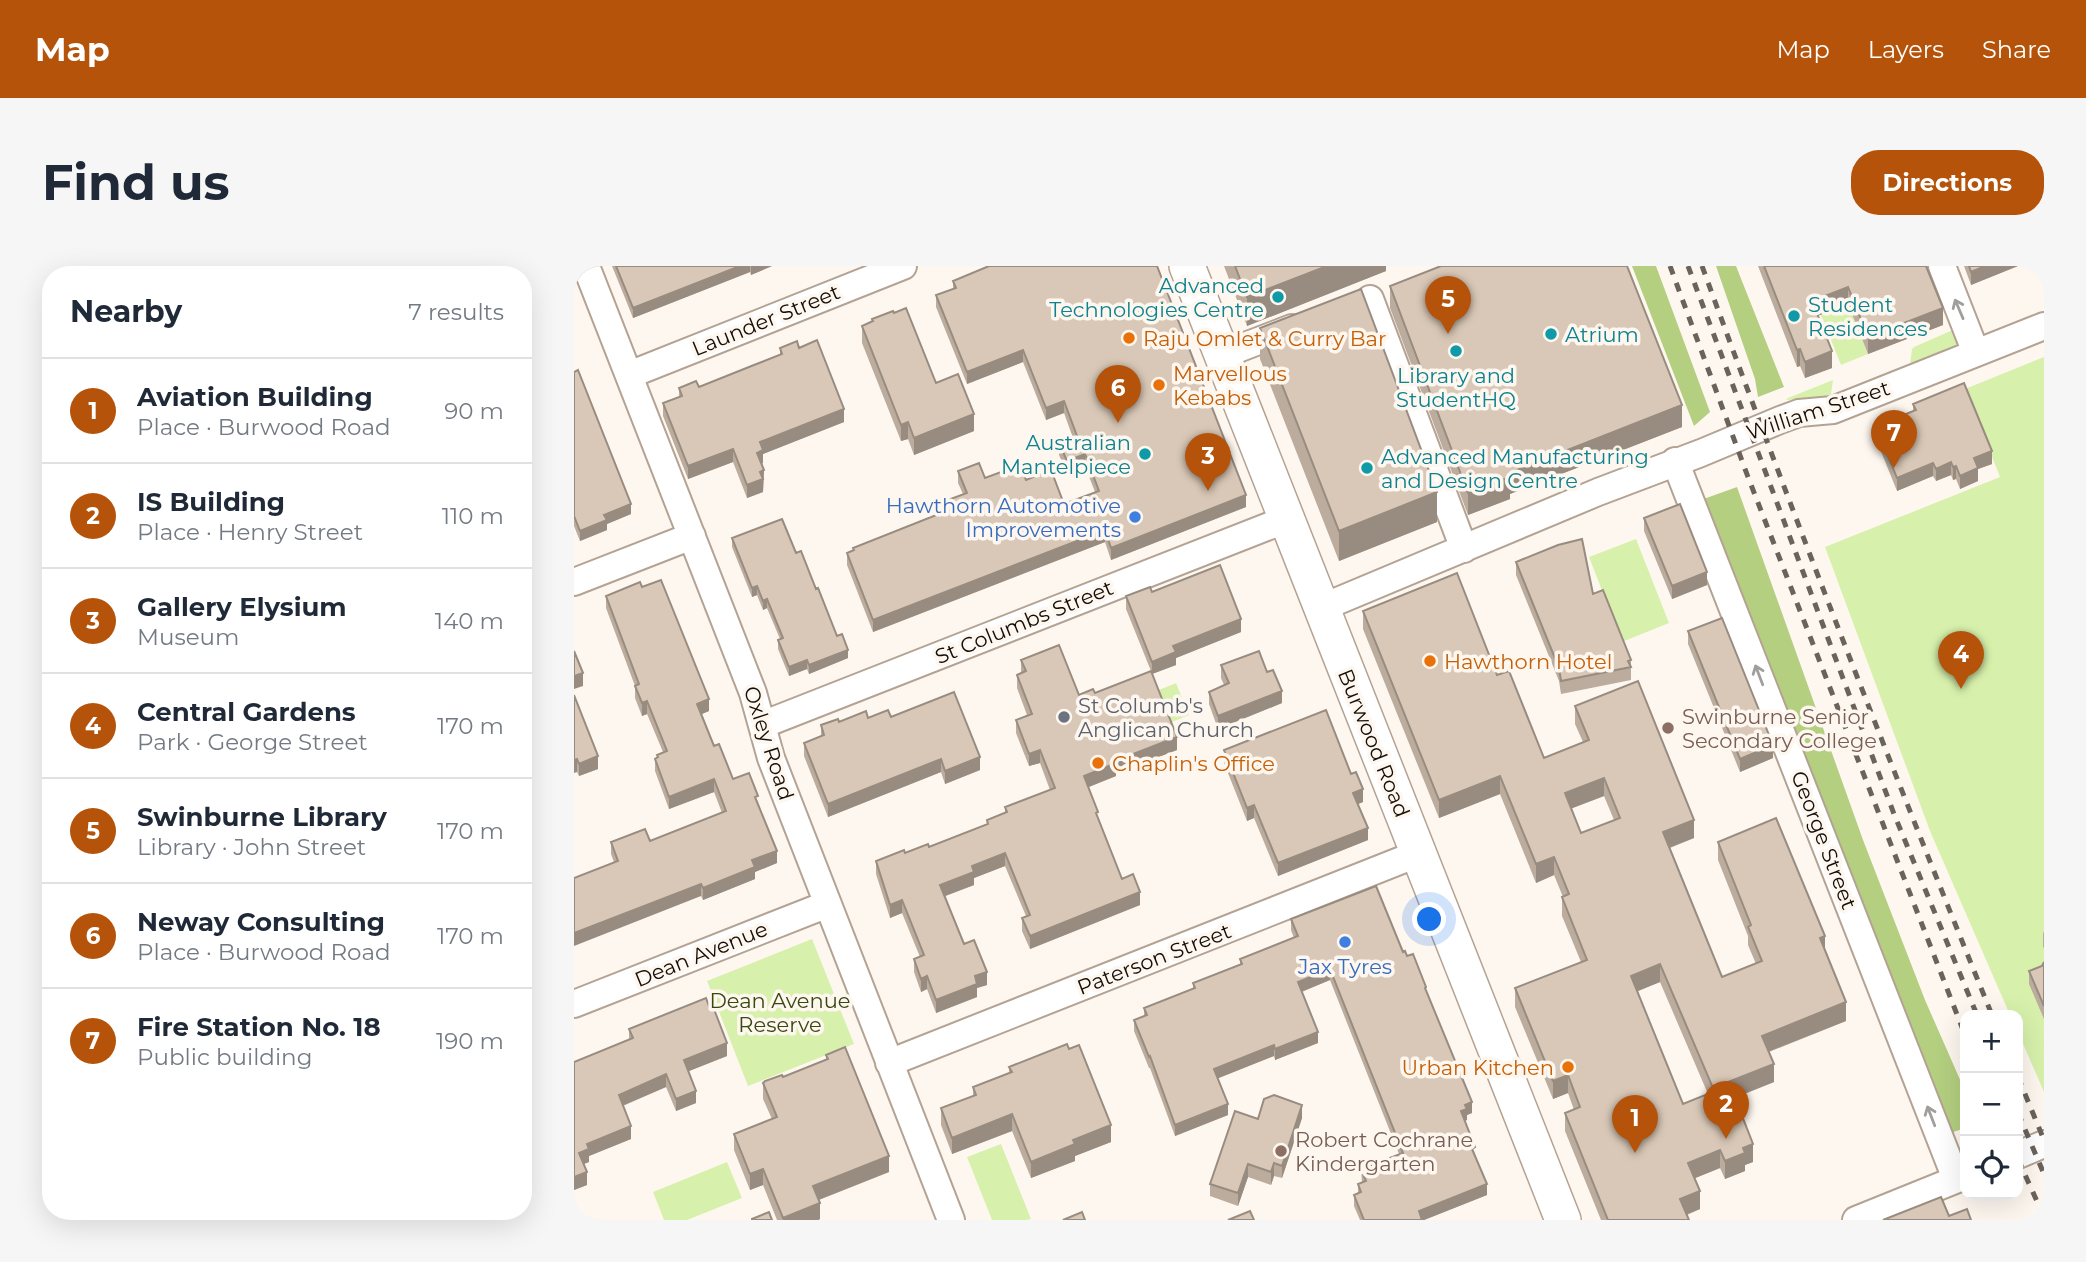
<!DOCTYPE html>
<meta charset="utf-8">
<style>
:root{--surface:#fff;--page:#f6f6f7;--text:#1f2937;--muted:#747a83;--line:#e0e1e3;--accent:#b45309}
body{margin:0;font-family:Montserrat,sans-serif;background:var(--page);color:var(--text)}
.controls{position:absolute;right:21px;bottom:21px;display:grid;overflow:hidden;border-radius:14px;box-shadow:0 7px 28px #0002}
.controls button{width:63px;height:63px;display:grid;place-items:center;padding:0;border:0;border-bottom:2px solid var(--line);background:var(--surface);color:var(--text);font:35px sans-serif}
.you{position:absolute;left:856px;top:654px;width:24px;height:24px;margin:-18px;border:5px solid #fff;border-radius:50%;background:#1a73e8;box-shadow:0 0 0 10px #1a73e833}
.badge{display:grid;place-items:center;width:46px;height:46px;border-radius:50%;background:var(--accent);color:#fff;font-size:23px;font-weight:700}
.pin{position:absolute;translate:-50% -58px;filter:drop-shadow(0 2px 4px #0008)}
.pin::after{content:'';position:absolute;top:37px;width:24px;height:21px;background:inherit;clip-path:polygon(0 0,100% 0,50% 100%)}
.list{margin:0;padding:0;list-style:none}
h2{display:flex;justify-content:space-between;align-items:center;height:91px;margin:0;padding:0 28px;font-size:30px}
h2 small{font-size:23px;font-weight:400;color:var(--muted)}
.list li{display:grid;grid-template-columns:46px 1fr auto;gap:21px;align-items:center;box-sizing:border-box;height:105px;padding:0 28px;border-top:2px solid var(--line)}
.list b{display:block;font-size:26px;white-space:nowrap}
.list p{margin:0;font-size:23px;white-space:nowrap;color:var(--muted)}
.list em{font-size:23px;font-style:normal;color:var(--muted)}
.icon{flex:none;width:38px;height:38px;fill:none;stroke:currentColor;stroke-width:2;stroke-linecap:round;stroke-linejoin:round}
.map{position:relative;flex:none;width:1470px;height:954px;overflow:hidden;border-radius:28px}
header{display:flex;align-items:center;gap:42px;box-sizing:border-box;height:98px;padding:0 35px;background:var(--accent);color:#fff}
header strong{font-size:33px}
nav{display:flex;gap:38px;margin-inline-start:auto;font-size:24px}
.intro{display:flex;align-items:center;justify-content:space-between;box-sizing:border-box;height:168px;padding:0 42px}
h1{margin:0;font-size:49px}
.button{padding:18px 32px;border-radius:28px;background:var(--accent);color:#fff;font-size:24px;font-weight:700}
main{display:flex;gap:42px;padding:0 42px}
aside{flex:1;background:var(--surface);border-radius:28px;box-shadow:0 7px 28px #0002}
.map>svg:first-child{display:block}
.green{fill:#d7f1ac}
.forest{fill:#b3cf7f}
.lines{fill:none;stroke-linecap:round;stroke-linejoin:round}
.minor-casing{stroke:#b4a393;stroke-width:30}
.major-casing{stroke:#b4a393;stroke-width:38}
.minor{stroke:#fff;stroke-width:26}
.major{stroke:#fff;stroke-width:35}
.rail{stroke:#69635c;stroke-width:5;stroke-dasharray:9 9;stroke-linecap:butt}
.wall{fill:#bbac9d;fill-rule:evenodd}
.shaded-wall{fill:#988c80}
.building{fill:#d9c8b7;stroke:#988c80;stroke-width:2;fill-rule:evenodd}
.oneway{stroke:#a19f9c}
.culture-dot{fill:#0f9aa8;stroke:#fef7f0;stroke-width:2.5}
.food-dot{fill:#e8710a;stroke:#fef7f0;stroke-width:2.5}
.shop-dot{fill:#3f7fe0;stroke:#fef7f0;stroke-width:2.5}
.worship-dot{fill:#6b7280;stroke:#fef7f0;stroke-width:2.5}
.education-dot{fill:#8d6e63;stroke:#fef7f0;stroke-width:2.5}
.labels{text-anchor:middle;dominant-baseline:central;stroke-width:7;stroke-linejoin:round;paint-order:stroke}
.culture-label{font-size:21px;fill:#0d838f;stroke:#fef7f0;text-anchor:start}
.street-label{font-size:21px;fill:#140e08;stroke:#fef7f0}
.food-label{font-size:21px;fill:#c56008;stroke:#fef7f0;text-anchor:start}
.shop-label{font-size:21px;fill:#366cbe;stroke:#fef7f0;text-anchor:end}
.worship-label{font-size:21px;fill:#5b616d;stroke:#fef7f0;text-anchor:start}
.education-label{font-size:21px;fill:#785e54;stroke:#fef7f0;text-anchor:start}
.park-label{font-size:21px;fill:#38490f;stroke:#fef7f0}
</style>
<header>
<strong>Map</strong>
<nav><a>Map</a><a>Layers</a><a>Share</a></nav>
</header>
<div class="intro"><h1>Find us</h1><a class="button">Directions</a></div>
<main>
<aside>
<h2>Nearby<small>7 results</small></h2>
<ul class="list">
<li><span class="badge">1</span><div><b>Aviation Building</b><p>Place · Burwood Road</p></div><em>90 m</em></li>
<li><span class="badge">2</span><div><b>IS Building</b><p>Place · Henry Street</p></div><em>110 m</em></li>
<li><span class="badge">3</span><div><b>Gallery Elysium</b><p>Museum</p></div><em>140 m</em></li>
<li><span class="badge">4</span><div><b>Central Gardens</b><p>Park · George Street</p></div><em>170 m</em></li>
<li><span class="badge">5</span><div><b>Swinburne Library</b><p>Library · John Street</p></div><em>170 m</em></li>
<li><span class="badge">6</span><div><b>Neway Consulting</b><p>Place · Burwood Road</p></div><em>170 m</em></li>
<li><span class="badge">7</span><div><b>Fire Station No. 18</b><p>Public building</p></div><em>190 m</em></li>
</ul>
</aside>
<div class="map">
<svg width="1470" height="954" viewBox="0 0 1470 954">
<rect width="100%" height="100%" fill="#fef7f0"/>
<path class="green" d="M1274,38L1294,88L1267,99L1247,49Z
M1381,63L1384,77L1380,81L1340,99L1336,98L1338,83L1340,81Z
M1470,91V826L1444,766V749H1436L1356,565L1251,281L1426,211L1391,123Z
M1259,114L1257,128L1254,131L1212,134L1214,132Z
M1062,273L1095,357L1048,376L1015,291Z
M602,417L615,449L593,458L580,426Z
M238,673L280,778L174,820L133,715Z
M427,878L457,953L453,954H418L393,891Z
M153,896L168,932L113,954H90L79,926Z"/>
<path class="forest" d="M1058,0H1082L1136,146L1120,160Z
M1142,0H1162L1210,121L1184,131L1181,113Z
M1163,221L1289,574L1351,734L1391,825V862L1371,869L1124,235Z"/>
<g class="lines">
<g class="minor-casing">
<path id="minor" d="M12,0L179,427L197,492L377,954
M1368,0L1402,87
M796,33L890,283
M648,89L718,62
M55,109L329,0
M1101,195L1382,913
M0,316L118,270
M747,342L1024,226L1127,187L1206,154L1225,147L1259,144L1470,60
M188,459L713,253
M0,738L254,638
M315,797L843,588
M1444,889L1470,878
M1282,954L1391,910"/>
</g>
<g class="major-casing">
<path id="major" d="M613,0L989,954"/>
</g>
<use href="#minor" class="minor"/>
<use href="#major" class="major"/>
<path class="rail" d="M1096,0L1174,211L1391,769
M1114,0L1320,548L1403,749
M1128,0C1220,252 1317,501 1418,749
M1444,811L1470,874
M1444,847L1470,908
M1444,893L1470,951"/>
</g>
<path class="wall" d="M38,0H198L177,9L176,6L59,52Z
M412,0H583L672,241L537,294L531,276L299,366L273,299V287L279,284V282L371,245V235L389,228L384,217V205L411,212L452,214L490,238L521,226L511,200L493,207L485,189V177L499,172L490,147L472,154L449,96L393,118L362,41V29L379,23V15L413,1Z
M650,0H812V5L673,60Z
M1184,0H1352L1369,59L1294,88L1274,38L1244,50L1258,102L1231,112L1226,100L1223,101Z
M1390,0H1444L1397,19Z
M816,20L1108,161L936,228V233L894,249L816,42Z
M298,53L362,117L400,165L340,189L334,173L327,175L288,77V60L298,56Z
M686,62L863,256L765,295L686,93Z
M206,82L270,156L189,188V197L187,198L190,204L189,226L173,232L159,196L114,213L89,150V137L105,131V122L125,121L206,89Z
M0,106L57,248L33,258V264L6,275L0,260Z
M1339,138L1418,198L1404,203V215L1386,223L1382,213L1379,214L1377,209L1362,215L1359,210L1323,225L1302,173V160L1339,145Z
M1070,252L1133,319L1098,333L1070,265Z
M158,272L222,287L242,323L274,392L235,408L233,403L215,410L204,383V374L206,373L193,342L189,344L183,329L178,331L158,281Z
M942,296L1019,328L1057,394V414L987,428L985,415L942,309Z
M578,326L667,366L602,392V399L578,408L603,484L542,507V510L514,521L524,553L548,613L566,639L456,683L448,665V652L452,650L431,600L400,612V619L371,630L390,678L413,719L403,722V731L362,747L353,723L347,726L340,706V693L346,691L328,647L316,652L302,608V595L355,581L413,559V554L431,547V541L476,524L466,497L455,500L442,467V454L453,449L443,422V409L447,407V394L505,429L521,427L577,405L552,343V330Z
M32,330L135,445L128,448L140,480L159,513L184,538L203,597L181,606V613L129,634L127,630L40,596L37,588V576L76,575L148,547L140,526L95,543L81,505V493L83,492V489L89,486L73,448L68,450L61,432V420L32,342Z
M789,345L923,409L970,492L1009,476L1001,458V440L1120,572L1096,582L1148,711L1182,698L1174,679V670L1144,594V576L1251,685L1272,755L1195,786L1200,816L1161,832L1179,896L1171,899V905L1151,913L1146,902L1121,912L1126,943L1113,949L1115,954H1027L991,865V847L1000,844L994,827L979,833L941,741V722L1007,696L988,650V631H989L980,609L962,617L926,528L865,552L789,363ZM1030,530L1040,554L1007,567L998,542ZM1086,716L1134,828L1109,838L1063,725Z
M1114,365L1199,492L1166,506L1114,378Z
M647,399L693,406L708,437L644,463L635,438V426L650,419L647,412Z
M0,429L24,503L5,510L3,506Z
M317,451L406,504L371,518L367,506L254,551L230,490V477L247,470V459L294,452Z
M650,484L789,536L784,538L794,574L704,610L680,552L673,555L650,497Z
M717,653L829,686L833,690L852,726L898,847L893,849V854L891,855L913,929L850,954H786L780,940V929L784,927V918L788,917L787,903L825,888L756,714L728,726L744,777L701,794L700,790L643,812L654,849L601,870L576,802H575L560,765V754L570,750V742L619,723V717L666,698V693L720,672L717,664Z
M1470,665V682L1469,681V668Z
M1470,696V753L1455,718V705L1468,700Z
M55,763L153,790L115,805L122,837L102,845L92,821L49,840L57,873L15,890V896L9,898L13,919L0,924L55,774Z
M252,789L315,906L245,934L246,953L244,954H203L189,919L176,924L160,884V868L198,853L189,833V817L209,811L252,793Z
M435,801L537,876L501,890V895L457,912L438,865L378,888L367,859V842L399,830V821L435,807Z
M728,852L708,912L700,910L697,919L674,911L664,940L636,930V918L684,853Z"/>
<path class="shaded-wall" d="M166,0H176V6L59,52V42Z
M177,0H198L177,9Z
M753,0H812V5L673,60V31Z
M1411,0H1444L1397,19V6Z
M1274,21V38L1238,52V35Z
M1369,42V59L1294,88V71Z
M1226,83V100L1223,101V84Z
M449,84V96L393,118V106Z
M1258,85V102L1231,112V96Z
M490,135V147L472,154V142Z
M1108,139V161L936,228V233L894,249V227L935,207Z
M270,143V156L189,188V197L183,200V187L186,176Z
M400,148V165L340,189V172Z
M334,156V173L327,175V159Z
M159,183V196L114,213V200Z
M1418,185V198L1404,203V215L1386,223V210L1400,192Z
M511,188V200L493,207V195Z
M1377,196V209L1362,215V203Z
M1359,197V210L1323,225V212Z
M1382,200V213L1379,214V201Z
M190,204L189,226L173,232V219L186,206Z
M863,226V256L765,295V265Z
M672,229V241L537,294V282Z
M57,238V248L33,258V264L6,275V265L30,249Z
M531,264V276L299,366V354Z
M1133,306V319L1098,333V320Z
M183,320V329L178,331V322Z
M193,333V342L189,344V335Z
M667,353V366L602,392V399L578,408V396L599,380Z
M274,384V392L235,408V399Z
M233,394V403L215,410V401Z
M9,407V420L0,423V410Z
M708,425V437L644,463V450Z
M135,433V445L123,450V438Z
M73,435V448L68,450V437Z
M603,471V484L542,507V510L510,523V510L541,495Z
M1199,479V492L1166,506V493Z
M466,484V497L455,500V488Z
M24,490V503L5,510V498Z
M406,491V504L371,518V505Z
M3,493V506L0,507V494Z
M367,493V506L254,551V538Z
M926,510V528L865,552V534Z
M1030,512V530L991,545V527Z
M140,513V526L95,543V531Z
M789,523V536L779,540V527Z
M680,539V552L673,555V542Z
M1120,554V572L1089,584V566Z
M794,562V574L704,610V597Z
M203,585V597L181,606V613L129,634V622L178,594Z
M431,587V600L400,612V619L366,632V619L398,600Z
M980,591V609L962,617V598Z
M127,618V630L0,680V667Z
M566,626V639L456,683V670Z
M328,634V647L316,652V639Z
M1251,670V689L1246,672Z
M1086,698V716L1057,728V710Z
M756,703V714L724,727V716Z
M413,706V719L403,722V731L362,747V734L401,710Z
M353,710V723L347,726V713Z
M1272,736V755L1188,788V770Z
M744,766V777L701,794V783Z
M153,777V790L110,807V794Z
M700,779V790L640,814V803Z
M1200,798V816L1139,840V822Z
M92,808V821L45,841V829Z
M994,809V827L979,833V815Z
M122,825V837L102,845V833Z
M898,836V847L893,849V854L887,856V845L891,839Z
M654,838V849L601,870V859Z
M728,839V852L708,912V900Z
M438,848V865L378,888V872Z
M537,859V876L501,890V895L457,912V896L499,874Z
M57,860V873L15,890V896L5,900V887L13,878Z
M1179,878V896L1171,899V905L1151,913V895L1169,882Z
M1146,884V902L1114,915V897Z
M315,890V906L239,936V920Z
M700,897V910L697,919V906Z
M674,898V911L664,940V927Z
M189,903V919L176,924V908Z
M13,906V919L0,924V911Z
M913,918V929L850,954H845V945Z
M1126,925V943L1106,951V933Z
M246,937V953L244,954H209V952Z"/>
<path class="building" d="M42,0H166L59,42Z
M415,0H583L672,229L537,282L531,264L299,354L273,287L280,284L279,282L375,244L371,235L393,227L384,205L405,197L411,212L446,199L452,214L477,204L490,238L525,225L511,188L493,195L485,177L503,170L490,135L472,142L449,84L393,106L362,29L382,22L379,15Z
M661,0H753L673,31Z
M867,0H1053L1108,139L935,207L936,211L894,227L816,20Z
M1190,0H1352L1369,42L1294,71L1274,21L1238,35L1258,85L1231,96L1226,83L1223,84Z
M1395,0H1411L1397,6Z
M787,23L863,226L765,265L686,62Z
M332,42L362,117L384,108L400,148L340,172L334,156L327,159L288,60L299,55L298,53L319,45L320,47Z
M243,74L270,143L186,176L189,184L183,187L190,204L186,206L189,213L173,219L159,183L114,200L89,137L108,130L105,122L122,115L125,121L180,99L208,88L206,82L223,75L225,82Z
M4,104L57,238L30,249L33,254L6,265L0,250V106Z
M1390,117L1418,185L1400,192L1404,202L1386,210L1382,200L1379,201L1377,196L1362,203L1359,197L1323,212L1302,160L1342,144L1339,138Z
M1106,238L1133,306L1098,320L1070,252Z
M208,253L222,287L227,285L242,323L244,322L263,370L268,368L274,384L235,399L233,394L215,401L204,374L209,372L193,333L189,335L183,320L178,322L158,272Z
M1008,273L1019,328L1029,324L1057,394L1054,395L1057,401L987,415L985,402L942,296L984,279Z
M646,299L667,353L599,380L602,386L578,396L552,330L576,321L578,326Z
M883,307L923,409L935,405L970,492L1015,474L1001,440L1064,415L1120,554L1089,566L1148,711L1188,695L1174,661L1177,659L1144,576L1202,552L1251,670L1246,672L1272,736L1188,770L1200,798L1139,822L1086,698L1057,710L1109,838L1156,819L1179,878L1169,882L1171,887L1151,895L1146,884L1114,897L1126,925L1106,933L1115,954H1034L991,847L1006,841L994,809L979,815L941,722L1013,694L988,631L995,628L980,591L962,598L926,510L865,534L789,345ZM1030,512L1046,552L1007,567L991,527Z
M87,314L135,433L123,438L140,480L145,478L159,513L175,507L184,530L181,531L203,585L178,594L181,601L129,622L127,618L0,667V612L44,595L37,576L71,563L76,575L152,545L140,513L95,531L81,493L84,491L83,489L93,485L73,435L68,437L61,420L65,418L32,330L66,316L68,321Z
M1148,352L1199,479L1166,493L1114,365Z
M485,379L505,429L519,423L521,427L577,405L603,471L541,495L542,497L510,510L524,546L522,547L548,613L559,608L566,626L456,670L448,652L456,649L431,587L398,600L400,606L366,619L390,678L400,674L413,706L401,710L403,718L362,734L353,710L347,713L340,693L350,689L328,634L316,639L302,595L330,584L331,587L354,578L355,581L414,558L413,554L433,546L431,541L481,522L466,484L455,488L442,454L458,448L443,409L452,405L447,394Z
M0,385L9,407L0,410Z
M685,385L693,406L699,404L708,425L644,450L635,426L655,417L647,399Z
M380,426L406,491L371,505L367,493L254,538L230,477L250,469L247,459L264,453L265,456L292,445L294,452L314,444L317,451Z
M0,429L24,490L5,498L3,493L0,494Z
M752,444L777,508L782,506L789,523L779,527L794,562L704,597L680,539L673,542L650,484Z
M802,620L829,686L831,685L833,690L839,688L852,721L851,722L898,836L891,839L893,843L887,845L901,881L898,883L913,918L845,945L848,954H790L780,929L787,926L784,918L792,915L787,903L829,887L756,703L724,716L744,766L701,783L700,779L640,803L654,838L601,859L576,790L575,791L560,754L573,749L570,742L621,722L619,717L668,698L666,693L724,670L717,653Z
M1470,696V740L1455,705L1468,700Z
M132,732L135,740L138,738L153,777L110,794L122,825L102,833L92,808L45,829L57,860L13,878L15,883L5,887L13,906L0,911V796L59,772L55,763Z
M493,778L495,783L505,779L537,859L499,874L501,878L457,896L438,848L378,872L367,842L402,829L399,821L438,806L435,801Z
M271,781L315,890L239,920L246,937L209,952L189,903L176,908L160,868L203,851L189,817L191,815L208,809L209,811L254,793L252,789Z
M700,829L728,839L708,900L700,897L697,906L674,898L664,927L636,918L661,845L684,853L690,833Z
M1367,931L1375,950L1393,943L1397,954H1309Z
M676,945L680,954H654Z
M195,946L198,954H178V953Z
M508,946L511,954H489Z"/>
<defs><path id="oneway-shaft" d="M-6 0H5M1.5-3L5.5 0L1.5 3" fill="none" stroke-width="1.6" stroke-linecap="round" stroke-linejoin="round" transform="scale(1.75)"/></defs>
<g class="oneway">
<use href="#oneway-shaft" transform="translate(1385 43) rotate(-113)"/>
<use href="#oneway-shaft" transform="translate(1185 409) rotate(-111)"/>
<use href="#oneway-shaft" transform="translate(1357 850) rotate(-111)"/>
</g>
<g class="culture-dot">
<circle cx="704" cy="31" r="7"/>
<circle cx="1220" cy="50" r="7"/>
<circle cx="977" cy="68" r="7"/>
<circle cx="882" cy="85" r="7"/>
<circle cx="571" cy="188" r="7"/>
<circle cx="793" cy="202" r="7"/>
</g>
<g class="food-dot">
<circle cx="555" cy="72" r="7"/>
<circle cx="585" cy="119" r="7"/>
<circle cx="856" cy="395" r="7"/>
<circle cx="524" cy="497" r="7"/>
<circle cx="994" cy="801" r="7"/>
</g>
<g class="shop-dot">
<circle cx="561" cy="251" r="7"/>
<circle cx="771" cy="676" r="7"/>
</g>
<circle class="worship-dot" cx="490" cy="451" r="7"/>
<g class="education-dot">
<circle cx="1094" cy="462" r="7"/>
<circle cx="707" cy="885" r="7"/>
</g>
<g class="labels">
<g class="culture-label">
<text x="690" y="19" text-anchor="end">Advanced<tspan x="690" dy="24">Technologies Centre</tspan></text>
<text x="1234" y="38">Student<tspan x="1234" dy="24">Residences</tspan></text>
<text x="991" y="68">Atrium</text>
<text x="882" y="109" text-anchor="middle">Library and<tspan x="882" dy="24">StudentHQ</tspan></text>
<text x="557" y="176" text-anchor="end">Australian<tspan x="557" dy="24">Mantelpiece</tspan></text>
<text x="807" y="190">Advanced Manufacturing<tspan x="807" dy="24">and Design Centre</tspan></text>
</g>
<g class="street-label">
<text transform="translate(192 54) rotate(-22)">Launder Street</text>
<text transform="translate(1244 144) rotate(-18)">William Street</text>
<text transform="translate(450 356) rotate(-22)">St Columbs Street</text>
<text transform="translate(195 477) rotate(72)">Oxley Road</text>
<text transform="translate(800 477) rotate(68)">Burwood Road</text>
<text transform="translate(1250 574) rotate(69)">George Street</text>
<text transform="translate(127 688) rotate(-22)">Dean Avenue</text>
<text transform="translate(580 693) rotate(-21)">Paterson Street</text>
</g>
<g class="food-label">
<text x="569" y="72">Raju Omlet &amp; Curry Bar</text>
<text x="599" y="107">Marvellous<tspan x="599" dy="24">Kebabs</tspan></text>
<text x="870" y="395">Hawthorn Hotel</text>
<text x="538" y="497">Chaplin's Office</text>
<text x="980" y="801" text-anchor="end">Urban Kitchen</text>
</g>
<g class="shop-label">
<text x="547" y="239">Hawthorn Automotive<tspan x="547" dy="24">Improvements</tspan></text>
<text x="771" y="700" text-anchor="middle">Jax Tyres</text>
</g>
<g class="worship-label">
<text x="504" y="439">St Columb's<tspan x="504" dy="24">Anglican Church</tspan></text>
</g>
<g class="education-label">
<text x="1108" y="450">Swinburne Senior<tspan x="1108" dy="24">Secondary College</tspan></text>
<text x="721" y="873">Robert Cochrane<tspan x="721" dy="24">Kindergarten</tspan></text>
</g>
<g class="park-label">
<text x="206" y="734">Dean Avenue<tspan x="206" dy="24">Reserve</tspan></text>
</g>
</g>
</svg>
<div class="controls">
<button>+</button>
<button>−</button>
<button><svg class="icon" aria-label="locate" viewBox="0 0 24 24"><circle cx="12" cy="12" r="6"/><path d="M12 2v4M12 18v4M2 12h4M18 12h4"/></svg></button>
</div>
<div class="you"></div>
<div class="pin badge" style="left:1061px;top:887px">1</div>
<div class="pin badge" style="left:1152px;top:873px">2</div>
<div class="pin badge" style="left:634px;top:225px">3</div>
<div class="pin badge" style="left:1387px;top:423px">4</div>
<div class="pin badge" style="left:874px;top:68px">5</div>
<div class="pin badge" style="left:544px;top:157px">6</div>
<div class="pin badge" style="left:1320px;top:202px">7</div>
</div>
</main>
